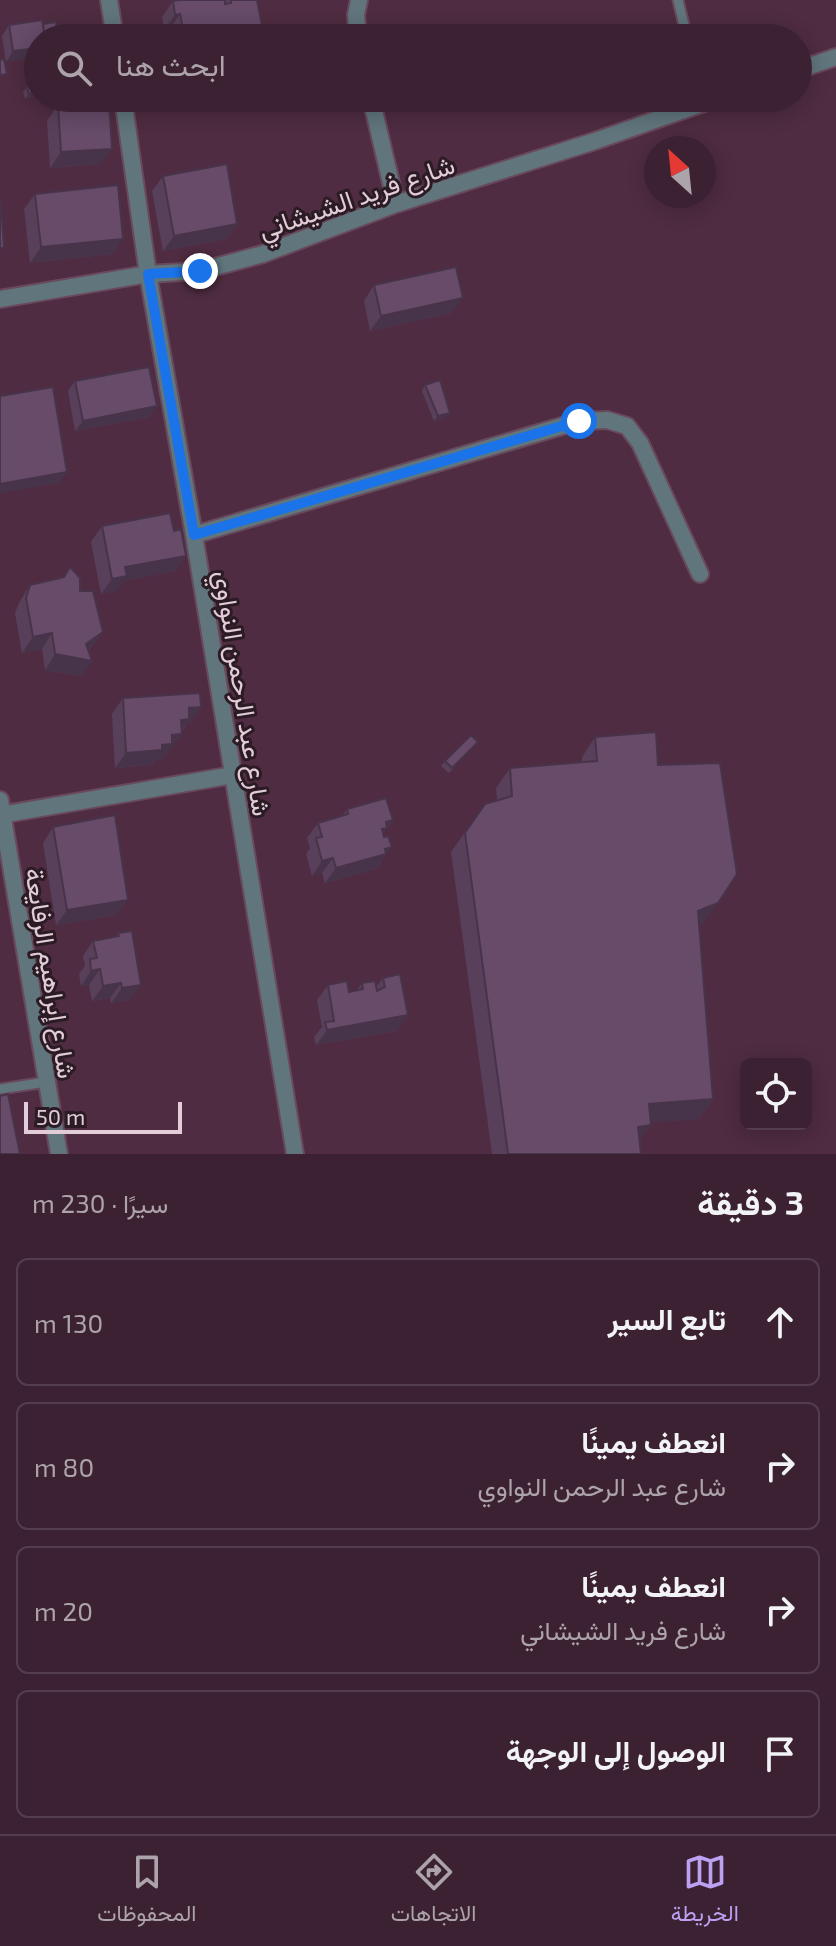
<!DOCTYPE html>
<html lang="ar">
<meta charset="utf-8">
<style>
:root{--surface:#3b2131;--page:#422939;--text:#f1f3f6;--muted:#aca3ab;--line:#543e4d;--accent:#bca0f2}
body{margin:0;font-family:"Exo 2",Vazirmatn,sans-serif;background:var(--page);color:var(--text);direction:rtl}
.controls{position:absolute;right:24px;bottom:24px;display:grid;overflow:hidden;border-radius:12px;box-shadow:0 4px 20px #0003}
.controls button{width:72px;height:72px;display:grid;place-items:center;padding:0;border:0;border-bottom:2px solid var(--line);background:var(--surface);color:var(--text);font:40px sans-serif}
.compass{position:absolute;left:644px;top:136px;width:72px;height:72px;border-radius:50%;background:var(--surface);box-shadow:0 4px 20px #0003;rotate:333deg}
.scale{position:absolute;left:24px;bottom:20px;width:158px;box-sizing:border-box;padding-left:8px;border:4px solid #e2ccd8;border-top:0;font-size:22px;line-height:28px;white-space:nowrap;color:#e2ccd8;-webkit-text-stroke:6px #2b1b24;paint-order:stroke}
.stop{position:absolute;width:24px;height:24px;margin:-18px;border:6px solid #1a73e8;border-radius:50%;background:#fff}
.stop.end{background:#1a73e8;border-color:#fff;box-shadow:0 2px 8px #0008}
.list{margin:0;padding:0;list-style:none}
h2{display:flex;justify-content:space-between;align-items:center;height:104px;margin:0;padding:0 32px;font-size:34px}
h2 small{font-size:26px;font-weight:400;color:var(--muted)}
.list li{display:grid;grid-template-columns:52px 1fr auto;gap:24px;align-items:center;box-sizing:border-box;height:128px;margin:0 16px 16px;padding:0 16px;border:2px solid var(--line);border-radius:12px}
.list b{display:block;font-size:30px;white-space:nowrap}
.list p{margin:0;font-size:26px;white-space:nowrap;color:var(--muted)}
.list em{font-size:26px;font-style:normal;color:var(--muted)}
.icon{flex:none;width:44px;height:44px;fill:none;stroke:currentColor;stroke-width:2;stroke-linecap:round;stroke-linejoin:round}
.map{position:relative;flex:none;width:836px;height:1154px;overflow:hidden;direction:ltr}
.search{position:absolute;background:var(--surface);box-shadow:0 4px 20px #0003;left:24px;right:24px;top:24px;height:88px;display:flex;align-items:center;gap:20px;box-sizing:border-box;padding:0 28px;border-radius:44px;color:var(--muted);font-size:30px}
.sheet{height:680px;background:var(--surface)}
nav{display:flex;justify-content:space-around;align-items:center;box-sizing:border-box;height:112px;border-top:2px solid var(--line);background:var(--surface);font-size:22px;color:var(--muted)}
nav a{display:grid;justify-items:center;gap:4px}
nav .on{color:var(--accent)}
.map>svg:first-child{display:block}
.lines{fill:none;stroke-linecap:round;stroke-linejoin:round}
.lane-casing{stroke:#69495c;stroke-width:13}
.street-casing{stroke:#69495c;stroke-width:20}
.lane{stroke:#61757d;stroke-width:9}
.street{stroke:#61757d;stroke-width:16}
.wall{fill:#59405a}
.shaded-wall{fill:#48344a}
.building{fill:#674b69;stroke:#48344a;stroke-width:2}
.route{stroke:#1a73e8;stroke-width:10}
.labels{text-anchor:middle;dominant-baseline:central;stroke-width:6;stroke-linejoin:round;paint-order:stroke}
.street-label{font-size:26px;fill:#e2ccd8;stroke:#2b1b24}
</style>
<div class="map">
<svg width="836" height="1154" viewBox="0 0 836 1154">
<rect width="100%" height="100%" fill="#4f2c41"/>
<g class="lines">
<g class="lane-casing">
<path id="lane" d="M678,0L687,38
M0,1089L46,1082"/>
</g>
<g class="street-casing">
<path id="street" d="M109,0L115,38
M358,38L356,15L359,0
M798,70L836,57
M123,98L148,274L194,535L295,1154
M371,98L396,204
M0,299L148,274L200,271L263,254L396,204L595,141L718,98
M194,535L579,421L607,420L627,426L640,443L700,574
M0,800L59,1154
M0,815L233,775"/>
</g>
<use href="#lane" class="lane"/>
<use href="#street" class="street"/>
</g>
<path class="wall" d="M179,0H257L263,38H171L170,29L164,30L162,17L173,1Z
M42,20L6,62L2,36L9,25Z
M38,84V95L25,99L23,92L27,87Z
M58,105L101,164L50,168L47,121Z
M163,176L237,224L227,239L163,251L152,191Z
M35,194L113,254L30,263L24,209Z
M374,285L452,313L370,331L364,301Z
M75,381L149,417L75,431L68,391Z
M425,385L446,418L434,421L422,391Z
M102,526L174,531L186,556L175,571L124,581L116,591L101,594L91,542Z
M30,585L80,591L92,647L88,650L92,661L81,676L45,670L42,649L22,653L15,613L20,601Z
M123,698L191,723H187L171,749L169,750L162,760H155L152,765L115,768L112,714Z
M595,737L658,765L704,923L699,925L713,1099L699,1119L650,1122L639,1142L641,1154H492L451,852L485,804L497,800L496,788L510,768L582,763V757Z
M474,747L449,773L441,766L445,761Z
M347,809L393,820L383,834L381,863L376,869L325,883L322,873L312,876L306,854L310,848L307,838L318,823L342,816Z
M53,827L117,915L56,925L43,843Z
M118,933L130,1000L111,1003L110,998L92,1001L89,985L81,986L79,974L85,966L83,956L93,941L116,936Z
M383,978L408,1015L397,1031L316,1045L314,1037L322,1027L317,1000L328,985L349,992L357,990L362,983L376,987Z"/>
<path class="shaded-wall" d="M180,14L170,29L164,30L175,15Z
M38,48V57L6,62L13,51Z
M38,91V95L25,99L29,94Z
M112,149L101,164L50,168L61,152Z
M237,224L227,239L163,251L174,236Z
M123,239L113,254L30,263L41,247Z
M463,298L452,313L370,331L381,316Z
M157,406L149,417L75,431L83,421Z
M450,413L446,418L434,421L438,416Z
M67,472L60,483L0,493V484Z
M186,556L175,571L124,581L116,591L101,594L112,579L125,567Z
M103,632L92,647L77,658L92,661L81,676L45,670L55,654L86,644Z
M52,633L42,649L22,653L33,637Z
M201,707L191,723H187L178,734L170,735L189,708Z
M182,734L171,749L169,750L162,760H155L152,765L115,768L126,753L172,735Z
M393,820L387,828L377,843L386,822Z
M392,847L376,869L325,883L336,868Z
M333,858L322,873L312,876L322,861Z
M128,900L117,915L56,925L67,910Z
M718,903L704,923L684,930L698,911Z
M100,969L89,985L81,986L91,971Z
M121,983L110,998L92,1001L103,986Z
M141,985L130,1000L111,1003L122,988Z
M408,1015L397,1031L316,1045L327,1030Z
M713,1099L699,1119L635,1124L649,1104Z
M651,1125L637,1145L638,1127Z"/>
<path class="building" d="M179,0H225V4L231,3V0H257L264,36L259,38H185L180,14L175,15L173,1Z
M42,20L45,38H38V48L13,51L9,25Z
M56,22L58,38H45L43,24Z
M4,59L7,74L0,75V60Z
M38,84V91L29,94L27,87Z
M109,102L112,149L61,152L58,105Z
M227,164L237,224L174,236L163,176Z
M118,185L123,239L41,247L35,194Z
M0,203H1L4,248H0Z
M456,267L463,298L381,316L374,285Z
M149,367L157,406L83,421L75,381Z
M440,380L450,413L438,416L425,385Z
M53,387L67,472L0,484V396Z
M170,513L174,531L181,529L186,556L125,567L127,576L112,579L102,526Z
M70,567L80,578V591H93L103,632L86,644L92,661L55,654L52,633L33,637L26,598L30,585L64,577Z
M200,693L201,707L189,708V719L181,720L182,734L172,735V744L162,745V750L126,753L123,698Z
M656,732L658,765L720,763L737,874L718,903L698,911L713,1099L649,1104L651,1125L638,1127L641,1154H508L465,833L485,804L512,796L510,768L597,761L595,737Z
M471,735L478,742L452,768L445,761Z
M386,798L393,820L386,822L387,828L382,829L384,837L388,836L392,847L385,849L386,854L336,868L333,858L322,861L316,838L322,837L318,823L348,814L347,809Z
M115,815L128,900L67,910L53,827Z
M132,931L141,985L122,988L121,983L103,986L100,969L91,971L90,959L97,958L93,941L119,936L118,933Z
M400,974L408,1015L327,1030L325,1022L334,1021L328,985L347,981L349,992L363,989L362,983L375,981L377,991L385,987L383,978Z
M8,1094L20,1154H0V1096Z"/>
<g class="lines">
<path class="route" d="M200,271L148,274L194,535L579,421"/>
</g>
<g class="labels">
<g class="street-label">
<text transform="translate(356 196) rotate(-19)">شارع فريد الشيشاني</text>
<text transform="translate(244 693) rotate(81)">شارع عبد الرحمن النواوي</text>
<text transform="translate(52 973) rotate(81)">شارع إبراهيم الرفايعة</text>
</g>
</g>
</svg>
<div class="controls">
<button><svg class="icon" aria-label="locate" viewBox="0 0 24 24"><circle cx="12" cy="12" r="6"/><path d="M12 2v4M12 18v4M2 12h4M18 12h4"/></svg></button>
</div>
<svg class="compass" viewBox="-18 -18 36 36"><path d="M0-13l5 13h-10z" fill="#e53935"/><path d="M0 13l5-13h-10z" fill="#aca3ab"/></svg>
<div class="scale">50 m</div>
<div class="stop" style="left:579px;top:421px"></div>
<div class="stop end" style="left:200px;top:271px"></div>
<div class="search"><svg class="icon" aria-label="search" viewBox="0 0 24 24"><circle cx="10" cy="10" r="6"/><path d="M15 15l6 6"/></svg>ابحث هنا</div>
</div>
<section class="sheet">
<h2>3 دقيقة<small>سيرًا · 230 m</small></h2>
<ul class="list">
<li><svg class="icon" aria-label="ahead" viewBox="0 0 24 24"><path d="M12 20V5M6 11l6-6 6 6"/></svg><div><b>تابع السير</b></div><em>130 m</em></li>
<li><svg class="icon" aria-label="right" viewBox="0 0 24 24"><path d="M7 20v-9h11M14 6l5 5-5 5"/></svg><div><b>انعطف يمينًا</b><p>شارع عبد الرحمن النواوي</p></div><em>80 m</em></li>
<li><svg class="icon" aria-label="right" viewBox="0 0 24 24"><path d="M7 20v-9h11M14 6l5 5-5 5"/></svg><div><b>انعطف يمينًا</b><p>شارع فريد الشيشاني</p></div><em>20 m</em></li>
<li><svg class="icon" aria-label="arrive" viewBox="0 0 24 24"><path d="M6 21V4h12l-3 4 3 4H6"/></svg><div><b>الوصول إلى الوجهة</b></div></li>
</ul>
</section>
<nav>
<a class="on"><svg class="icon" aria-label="map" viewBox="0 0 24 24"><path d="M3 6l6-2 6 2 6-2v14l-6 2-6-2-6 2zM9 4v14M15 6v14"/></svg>الخريطة</a>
<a><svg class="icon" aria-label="directions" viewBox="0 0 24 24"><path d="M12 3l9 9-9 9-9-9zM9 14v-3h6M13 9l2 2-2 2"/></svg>الاتجاهات</a>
<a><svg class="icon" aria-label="saved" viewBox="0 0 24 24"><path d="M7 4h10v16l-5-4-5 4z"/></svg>المحفوظات</a>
</nav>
